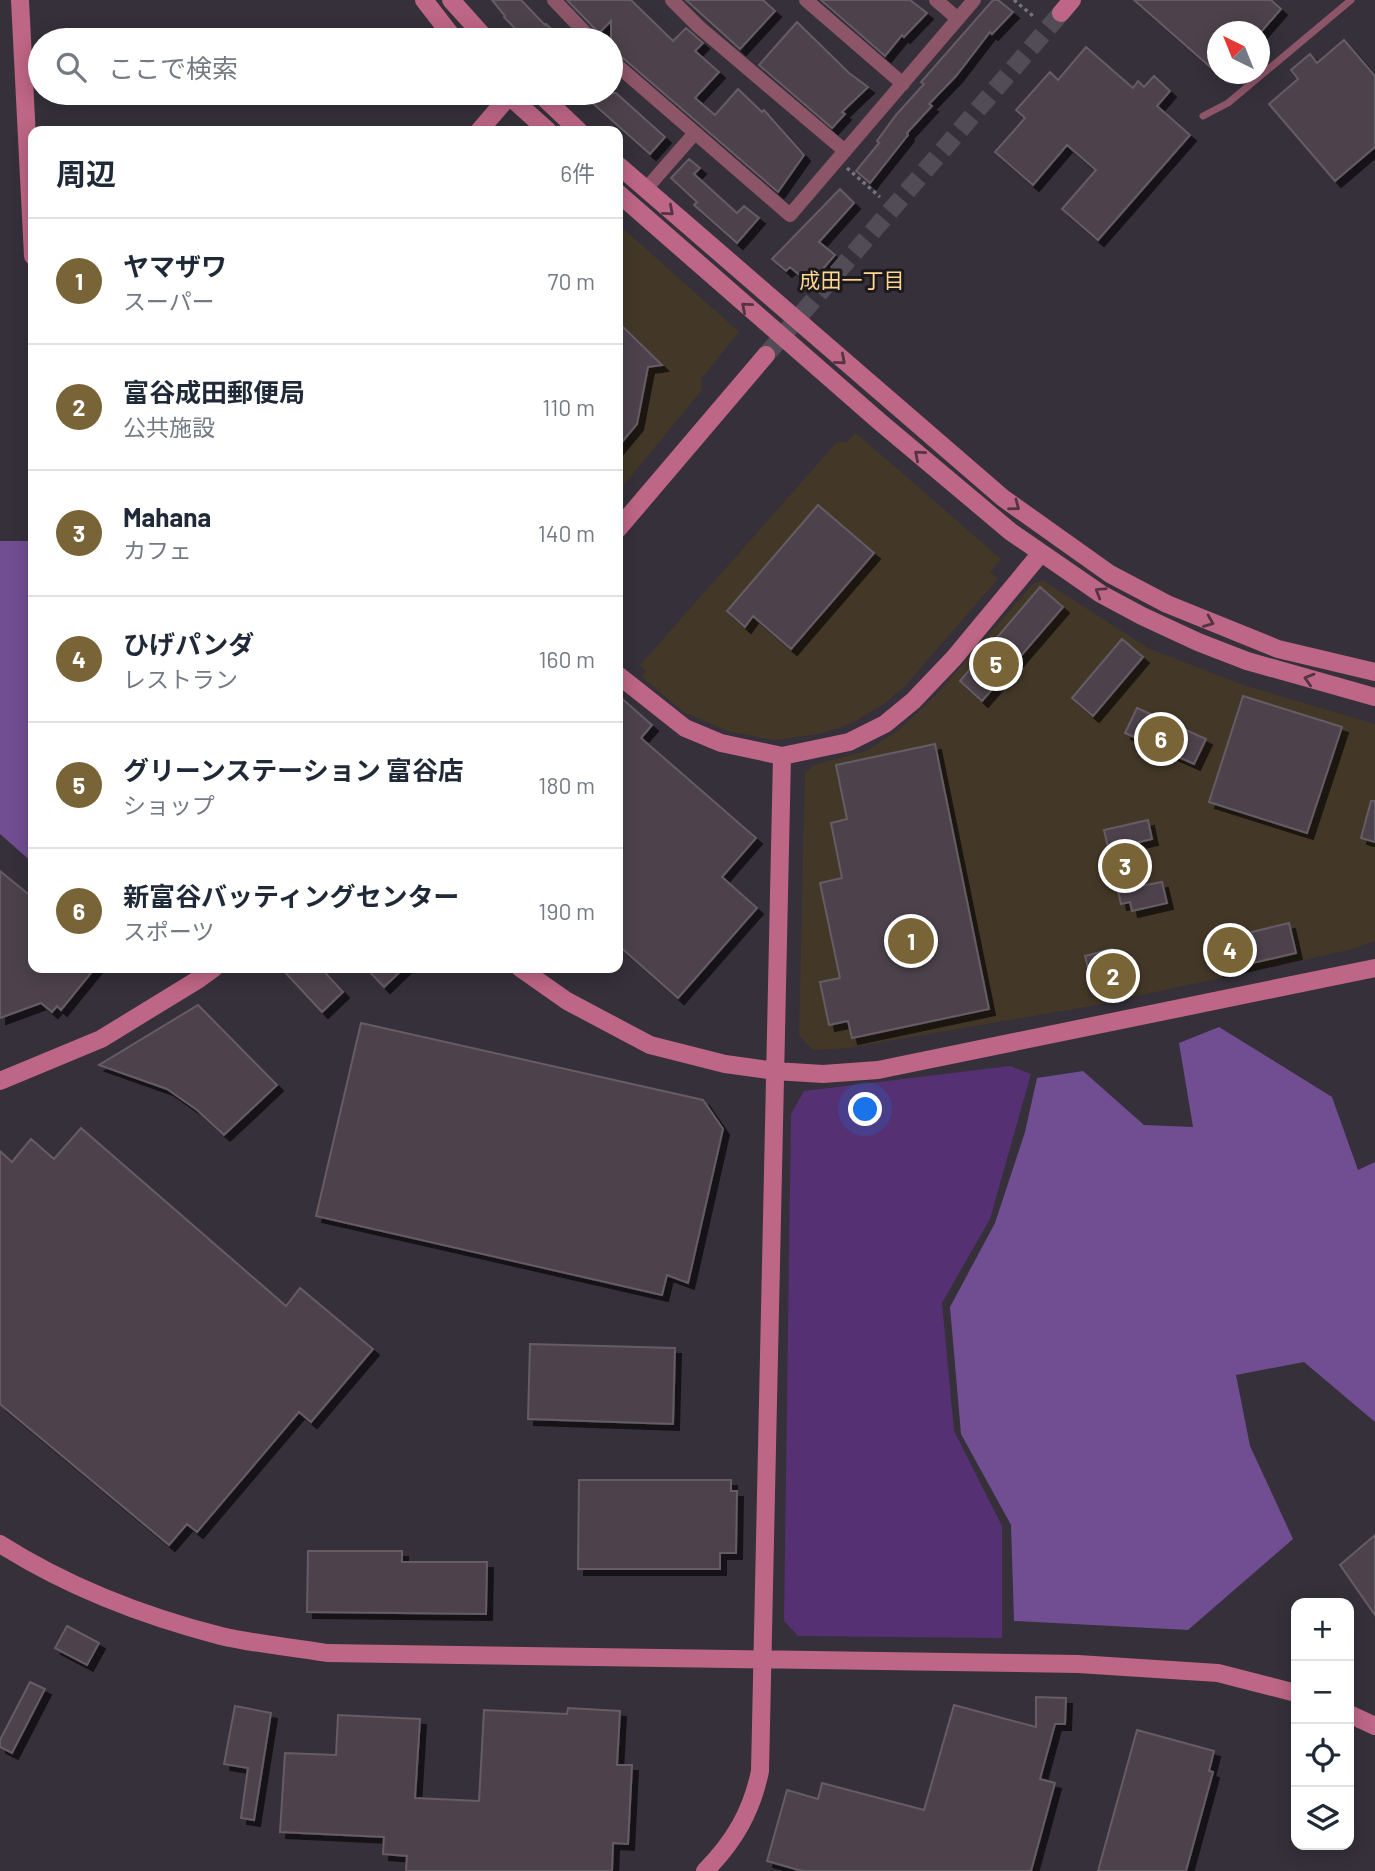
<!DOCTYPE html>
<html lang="ja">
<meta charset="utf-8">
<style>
:root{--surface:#fff;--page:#f6f6f7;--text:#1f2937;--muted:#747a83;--line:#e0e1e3;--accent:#786437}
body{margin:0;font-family:Barlow,"Noto Sans JP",sans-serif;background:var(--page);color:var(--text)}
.controls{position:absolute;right:21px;bottom:21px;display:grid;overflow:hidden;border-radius:14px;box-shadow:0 4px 18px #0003}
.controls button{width:63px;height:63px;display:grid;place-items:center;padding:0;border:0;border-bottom:2px solid var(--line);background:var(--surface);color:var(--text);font:35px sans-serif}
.compass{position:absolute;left:1207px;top:21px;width:63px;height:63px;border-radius:50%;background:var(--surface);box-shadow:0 4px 18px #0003;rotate:317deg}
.you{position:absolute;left:866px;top:1110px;width:24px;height:24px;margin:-18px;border:5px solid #fff;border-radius:50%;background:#1a73e8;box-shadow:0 0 0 10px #1a73e833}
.badge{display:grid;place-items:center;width:46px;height:46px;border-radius:50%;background:var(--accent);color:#fff;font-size:23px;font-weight:700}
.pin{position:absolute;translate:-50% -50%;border:4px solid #fff;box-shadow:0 2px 7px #0006}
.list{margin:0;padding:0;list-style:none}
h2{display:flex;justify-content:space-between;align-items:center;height:91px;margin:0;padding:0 28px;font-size:30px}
h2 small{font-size:23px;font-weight:400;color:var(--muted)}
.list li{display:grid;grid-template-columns:46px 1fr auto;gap:21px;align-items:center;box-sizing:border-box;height:126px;padding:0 28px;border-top:2px solid var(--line)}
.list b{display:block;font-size:26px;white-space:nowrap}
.list p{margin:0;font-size:23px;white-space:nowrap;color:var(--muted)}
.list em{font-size:23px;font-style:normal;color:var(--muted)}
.icon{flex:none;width:38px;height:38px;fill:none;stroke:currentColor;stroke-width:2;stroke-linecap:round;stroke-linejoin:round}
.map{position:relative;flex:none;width:1375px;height:1871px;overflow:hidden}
.search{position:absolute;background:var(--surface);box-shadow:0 4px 18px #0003;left:28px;top:28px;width:595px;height:77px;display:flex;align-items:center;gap:18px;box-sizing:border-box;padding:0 24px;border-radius:38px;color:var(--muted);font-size:26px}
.panel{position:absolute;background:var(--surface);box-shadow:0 4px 18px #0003;left:28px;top:126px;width:595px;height:847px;border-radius:14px}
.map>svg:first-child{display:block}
.commercial{fill:#433828}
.green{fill:#553174}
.forest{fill:#714d92}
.building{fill:#4d434b;stroke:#665b64;stroke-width:2;filter:url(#shadow)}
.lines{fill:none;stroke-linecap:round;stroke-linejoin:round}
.secondary-tunnel{stroke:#514c56;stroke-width:18;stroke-dasharray:18 9;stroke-linecap:butt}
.path{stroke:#76727b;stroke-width:3.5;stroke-dasharray:3.5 3.5;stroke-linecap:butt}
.lane{stroke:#8d5568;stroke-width:7}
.street{stroke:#8d5568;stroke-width:14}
.secondary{stroke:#be6685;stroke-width:18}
.oneway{stroke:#543442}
.labels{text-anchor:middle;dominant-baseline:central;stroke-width:6;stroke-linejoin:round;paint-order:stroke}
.neighbourhood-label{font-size:21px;fill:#fed78f;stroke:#1b191e}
</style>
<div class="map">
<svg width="1375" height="1871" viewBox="0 0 1375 1871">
<defs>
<filter id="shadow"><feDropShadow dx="6" dy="6" stdDeviation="0" flood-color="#0009"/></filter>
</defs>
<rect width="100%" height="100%" fill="#35303a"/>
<path class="commercial" d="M618,224L739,332L701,379L702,390L618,492Z
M856,433L1001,559L990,572L998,579L905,686L884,704L852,723L819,734L775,740L730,732L685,713L642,677L646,671L640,665L837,442H847Z
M1044,581L1148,648L1240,684L1375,724V941L1349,950L1091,1006L848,1048L813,1050L799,1035L805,773L814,765L866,751L899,730L938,693L1034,583Z"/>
<path class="green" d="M1010,1066L1031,1074L990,1219L942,1303L954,1431L1002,1526V1638L798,1636L784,1621L791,1114L804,1091Z"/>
<path class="forest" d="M0,541H33V863L0,834Z
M1219,1027L1332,1097L1358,1170L1375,1162V1422L1304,1362L1236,1375L1250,1446L1293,1539L1188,1630L1014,1621L1011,1525L961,1434L950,1307L995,1223L1025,1132L1037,1078L1083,1071L1144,1125L1193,1127L1179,1043Z"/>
<path class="building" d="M492,0H521L545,25L546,24L563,40H526L504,17L505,16Z
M567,0H631L673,41L686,28L703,43L695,51L719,72L695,98L715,115L738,89L762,112L764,110L804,155L778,192L617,53L611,51V21L599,33Z
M686,0H763L775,11L740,49Z
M821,0H910L927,13L904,37L902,35L885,56Z
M993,0H998L1013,12L992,34L990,32L956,76L929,104L932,106L907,133L908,135L870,183L856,171L879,143L877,141L896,115L924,84L921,82Z
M1134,0H1271L1281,9L1261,32H1217V73Z
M797,22L849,73L868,87L842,112L845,114L832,128L759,65Z
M1344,40L1375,76V147L1335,181L1269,104L1298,79L1291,70L1310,54L1317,63Z
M1086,47L1133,88L1138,81L1144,87L1154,76L1170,91L1157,106L1190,135L1098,240L1062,209L1096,170L1067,145L1033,185L995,152L1025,118L1016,110L1050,72L1058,80Z
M581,93H616L665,137L650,154Z
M689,159L700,168L694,174L737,213L744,206L759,218L737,243L694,205L697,202L671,178Z
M840,189L854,203L819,242L835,255L810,284L790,267L786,271L772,259Z
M618,322L662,365L648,367L637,424L618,447Z
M818,505L874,553L791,649L753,616L745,627L727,611Z
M1040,587L1063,607L982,701L960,681Z
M1122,639L1143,657L1093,716L1072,698Z
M618,695L652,725L641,738L756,838L722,877L757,908L678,998L618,945Z
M1243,696L1342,727L1307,833L1209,802Z
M1137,708L1206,739L1194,764L1125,733Z
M935,744L989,1009L852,1038L848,1021L829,1025L820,982L840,978L820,883L842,878L831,823L847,819L836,765Z
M1371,801H1375V842L1361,838Z
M1148,820L1152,839L1131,844L1141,886L1162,882L1167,903L1132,911L1130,902L1121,904L1104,830Z
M0,871L33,898V968H95L61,1010L57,1006L52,1012L41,1003L0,1018Z
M1289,923L1296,953L1218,971L1211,942Z
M1112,949L1120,980L1093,987L1085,956Z
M281,968H321L343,992L322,1012Z
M366,968H404L384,987Z
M198,1005L277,1085L224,1135L197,1110L167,1089L99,1065Z
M361,1023L703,1100L723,1129L688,1283L667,1275L662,1295L316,1216Z
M81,1128L286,1306L300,1288L373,1349L311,1422L299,1412L197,1532L187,1524L169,1545L0,1404V1151L12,1162L31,1139L54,1159Z
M530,1344L675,1348L673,1424L528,1419Z
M579,1480H731V1491H737L736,1553H720V1569H578Z
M1375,1535V1615L1340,1565Z
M308,1551H402V1562H487L486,1614L307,1612Z
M67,1626L99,1643L87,1665L55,1648Z
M30,1682L45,1689L12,1753L0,1747V1740Z
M1036,1697L1066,1698L1065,1724H1055L1040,1779L1055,1783L1031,1871H802L767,1861L787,1790L818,1799L822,1783L924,1810L954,1705L1036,1727Z
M235,1706L271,1713L254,1820L241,1818L248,1768L224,1764Z
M568,1708L620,1711L617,1765H632L628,1844L613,1843L612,1871H406L407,1856L383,1854L384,1837L280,1832L285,1753L336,1755L338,1715L420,1719L415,1798L479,1801L484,1710L567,1714Z
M1137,1730L1214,1751L1209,1771L1213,1772L1186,1871H1098Z"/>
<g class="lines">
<path class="secondary-tunnel" d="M766,355L1061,13"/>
<path class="path" d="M1014,0L1033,16
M847,168L880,197"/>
<path class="lane" d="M1203,116L1228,103L1351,0"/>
<path class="street" d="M554,0L592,40
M672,0L699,27L845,151
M806,0L903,84
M936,0L958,19
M611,60L790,215L974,0
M645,190L694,134"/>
<path class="secondary" d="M20,0L33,256
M424,0L455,40
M451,0L487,40
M1061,13L1072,0
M506,93L548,131
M539,93L579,131
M479,131L509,96
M618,165L1003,498L1110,574L1167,604L1278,649L1375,672
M618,193L880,422L1011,532L1101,594L1142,616L1198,642L1247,661L1375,697
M618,529L766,355
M618,675L685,728L721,743L782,756L849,742L885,724L913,701L954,658L1041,553
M520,968L567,1001L650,1045L725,1064L775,1071L823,1074L878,1070L1375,968
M0,1081L101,1039L199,979L214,968
M0,1544C68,1587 143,1616 221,1636C255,1644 292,1647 327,1653L1078,1664L1218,1673L1296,1693
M1349,1714L1375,1726
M705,1871C734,1842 752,1811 760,1771L782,756"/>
</g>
<defs><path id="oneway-chevron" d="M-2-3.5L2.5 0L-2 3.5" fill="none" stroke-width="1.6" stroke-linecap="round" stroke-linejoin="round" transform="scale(1.75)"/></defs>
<g class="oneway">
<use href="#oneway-chevron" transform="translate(669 211) rotate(41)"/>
<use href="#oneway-chevron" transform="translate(746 307) rotate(-139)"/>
<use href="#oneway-chevron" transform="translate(841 360) rotate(41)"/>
<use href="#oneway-chevron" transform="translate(919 455) rotate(-139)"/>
<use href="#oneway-chevron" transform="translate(1015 506) rotate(37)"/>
<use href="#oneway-chevron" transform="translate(1100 592) rotate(-148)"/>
<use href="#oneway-chevron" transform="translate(1209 622) rotate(22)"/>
<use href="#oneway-chevron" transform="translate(1309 679) rotate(-164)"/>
</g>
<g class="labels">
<g class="neighbourhood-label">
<text x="852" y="279">成田一丁目</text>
</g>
</g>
</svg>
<div class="controls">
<button>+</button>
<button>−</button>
<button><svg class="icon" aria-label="locate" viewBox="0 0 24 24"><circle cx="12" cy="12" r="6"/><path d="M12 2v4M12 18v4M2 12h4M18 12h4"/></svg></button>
<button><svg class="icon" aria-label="layers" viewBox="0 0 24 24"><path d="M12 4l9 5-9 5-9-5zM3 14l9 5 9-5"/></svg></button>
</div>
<svg class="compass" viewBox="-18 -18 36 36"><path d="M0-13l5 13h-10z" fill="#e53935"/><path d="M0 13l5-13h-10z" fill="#747a83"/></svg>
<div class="you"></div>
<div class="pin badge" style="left:911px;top:941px">1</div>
<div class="pin badge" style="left:1113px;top:976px">2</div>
<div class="pin badge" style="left:1125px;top:866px">3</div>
<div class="pin badge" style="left:1230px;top:950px">4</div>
<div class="pin badge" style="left:996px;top:664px">5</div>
<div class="pin badge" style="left:1161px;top:739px">6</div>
<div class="search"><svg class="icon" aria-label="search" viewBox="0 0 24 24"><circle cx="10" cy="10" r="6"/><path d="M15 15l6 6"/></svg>ここで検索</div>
<section class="panel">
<h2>周辺<small>6件</small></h2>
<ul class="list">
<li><span class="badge">1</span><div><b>ヤマザワ</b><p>スーパー</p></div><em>70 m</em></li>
<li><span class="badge">2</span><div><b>富谷成田郵便局</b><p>公共施設</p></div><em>110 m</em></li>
<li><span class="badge">3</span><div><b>Mahana</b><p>カフェ</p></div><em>140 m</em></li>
<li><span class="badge">4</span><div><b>ひげパンダ</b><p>レストラン</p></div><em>160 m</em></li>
<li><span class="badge">5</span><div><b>グリーンステーション 富谷店</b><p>ショップ</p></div><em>180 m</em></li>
<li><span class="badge">6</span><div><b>新富谷バッティングセンター</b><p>スポーツ</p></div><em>190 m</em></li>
</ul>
</section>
</div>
